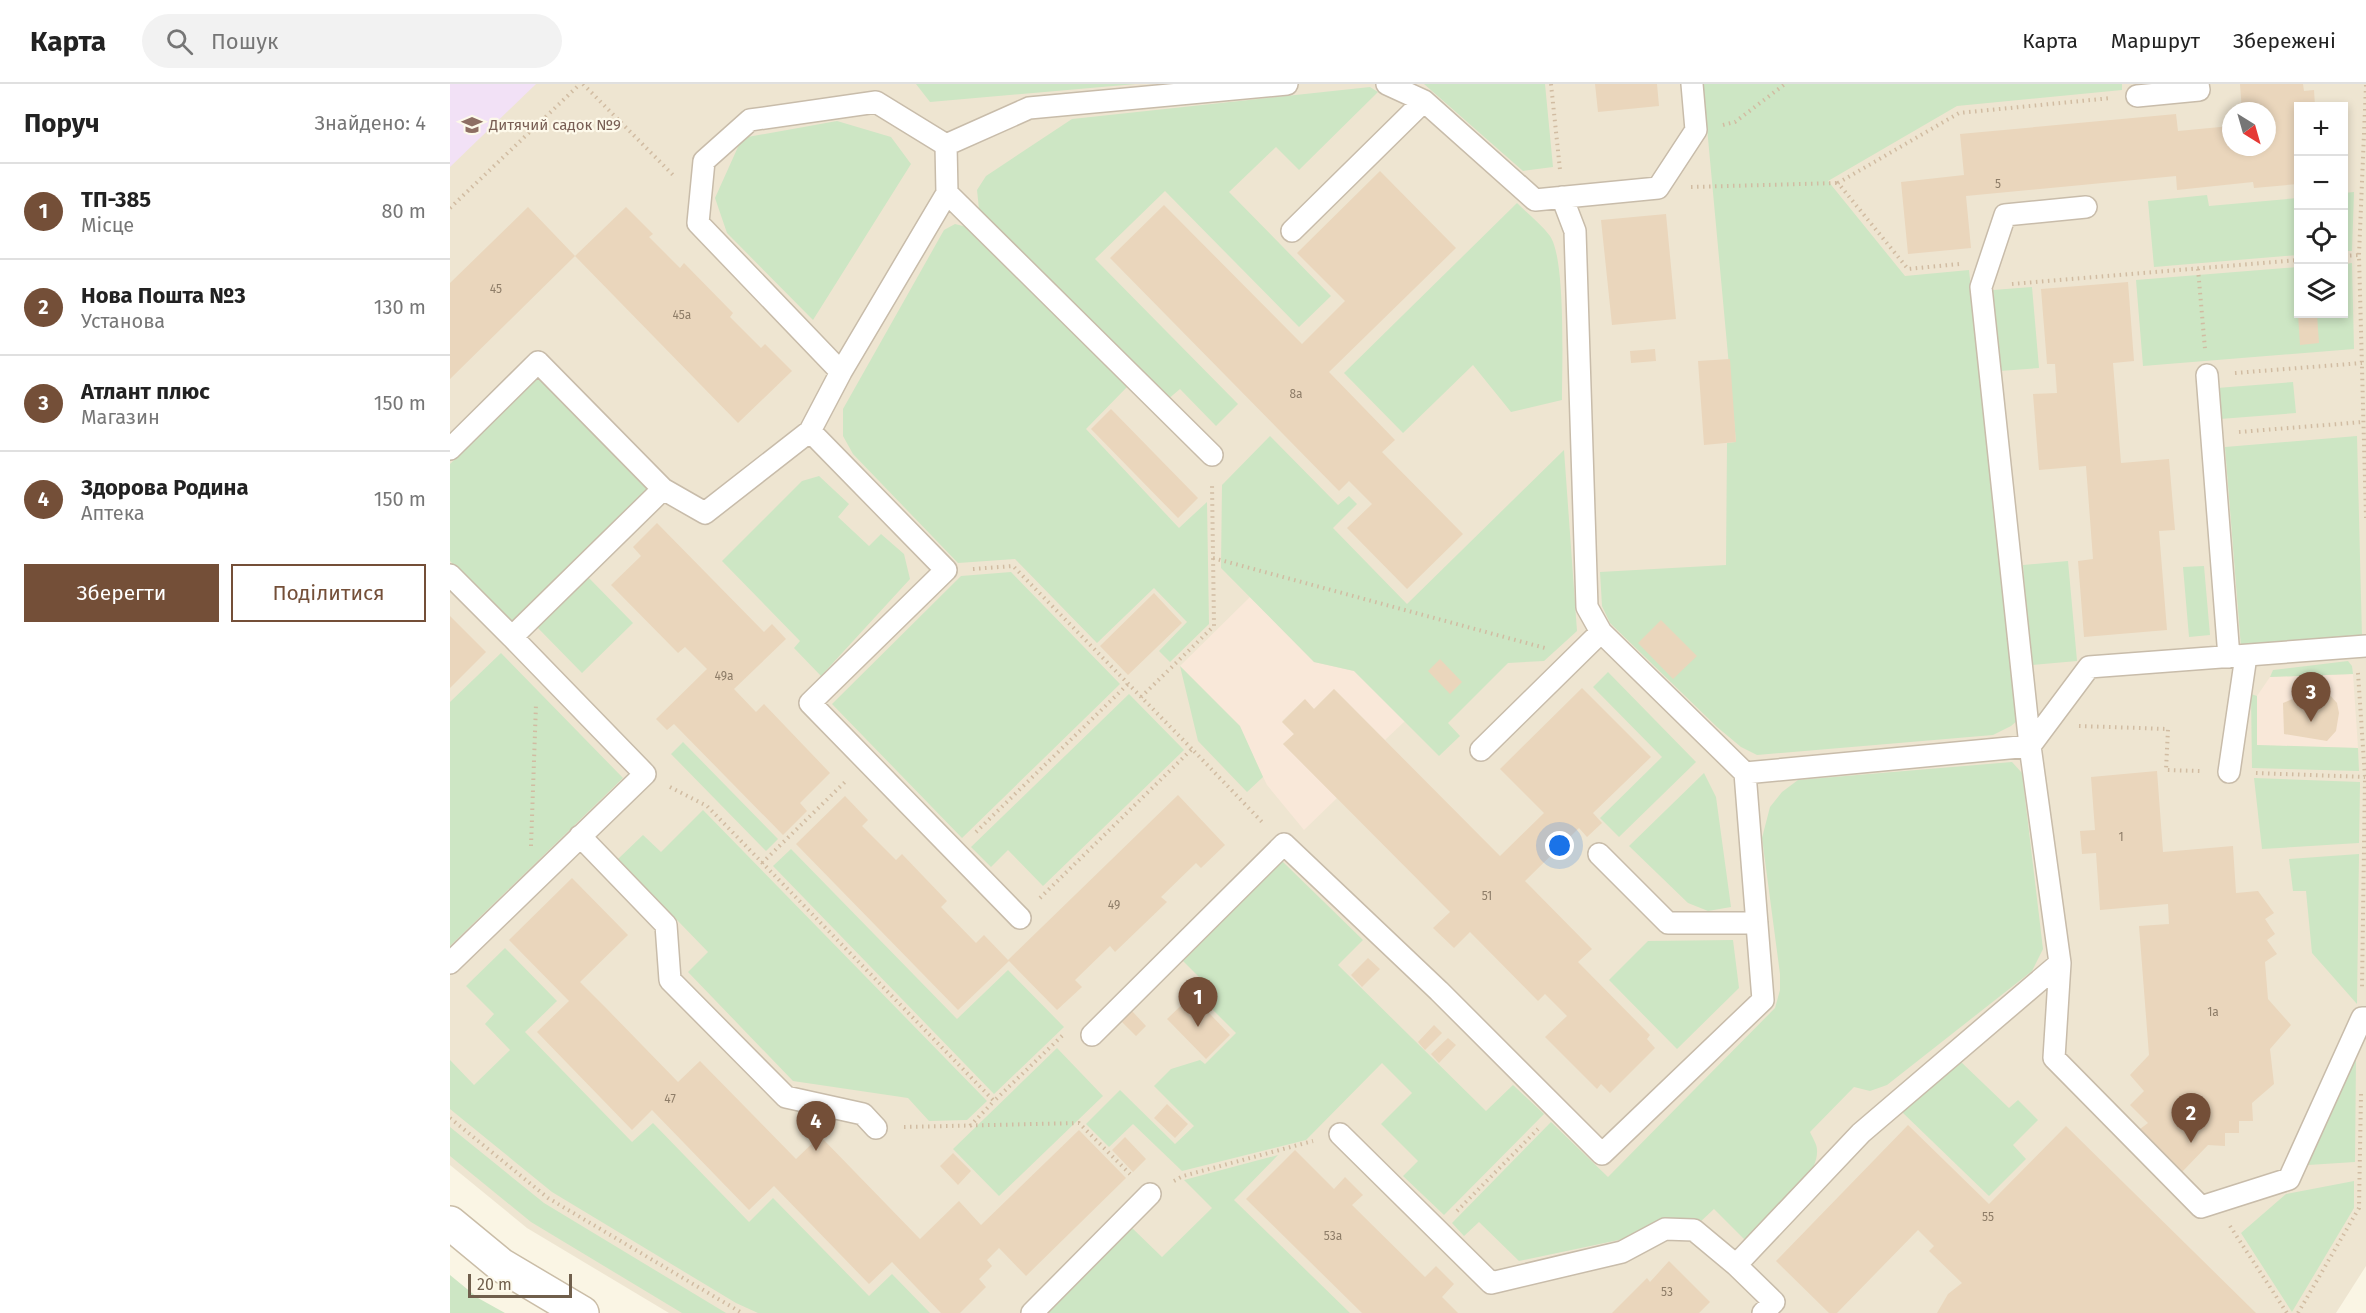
<!DOCTYPE html>
<html lang="uk">
<meta charset="utf-8">
<style>
:root{--surface:#fff;--page:#f2f2f2;--text:#222;--muted:#767676;--line:#e0e0e0;--accent:#744f38}
body{margin:0;font-family:"Fira Sans",sans-serif;background:var(--page);color:var(--text)}
.controls{position:absolute;right:18px;top:18px;display:grid;overflow:hidden;border-radius:0px;box-shadow:0 3px 9px #0003}
.controls button{width:54px;height:54px;display:grid;place-items:center;padding:0;border:0;border-bottom:2px solid var(--line);background:var(--surface);color:var(--text);font:30px sans-serif}
.compass{position:absolute;left:1772px;top:18px;width:54px;height:54px;border-radius:50%;background:var(--surface);box-shadow:0 3px 9px #0003;rotate:143deg}
.scale{position:absolute;left:18px;bottom:15px;width:104px;box-sizing:border-box;padding-left:6px;border:3px solid #705f4c;border-top:0;font-size:16px;line-height:21px;white-space:nowrap;color:#705f4c;-webkit-text-stroke:4px #fdf9ea;paint-order:stroke}
.you{position:absolute;left:1110px;top:762px;width:21px;height:21px;margin:-15px;border:4px solid #fff;border-radius:50%;background:#1a73e8;box-shadow:0 0 0 9px #1a73e833}
.badge{display:grid;place-items:center;width:39px;height:39px;border-radius:50%;background:var(--accent);color:#fff;font-size:20px;font-weight:700}
.pin{position:absolute;translate:-50% -50px;filter:drop-shadow(0 2px 3px #0008)}
.pin::after{content:'';position:absolute;top:32px;width:21px;height:18px;background:inherit;clip-path:polygon(0 0,100% 0,50% 100%)}
.list{margin:0;padding:0;list-style:none}
h2{display:flex;justify-content:space-between;align-items:center;height:78px;margin:0;padding:0 24px;font-size:26px}
h2 small{font-size:20px;font-weight:400;color:var(--muted)}
.list li{display:grid;grid-template-columns:39px 1fr auto;gap:18px;align-items:center;box-sizing:border-box;height:96px;padding:0 24px;border-top:2px solid var(--line)}
.list b{display:block;font-size:22px;white-space:nowrap}
.list p{margin:0;font-size:20px;white-space:nowrap;color:var(--muted)}
.list em{font-size:20px;font-style:normal;color:var(--muted)}
.actions{display:flex;gap:12px;padding:18px 24px}
.actions a{flex:1;padding:14px 0;border:2px solid var(--accent);border-radius:0px;text-align:center;font-size:21px;color:var(--accent)}
.actions .main{background:var(--accent);color:#fff}
.icon{flex:none;width:33px;height:33px;fill:none;stroke:currentColor;stroke-width:2;stroke-linecap:round;stroke-linejoin:round}
.map{position:relative;flex:none;width:1916px;height:1229px;overflow:hidden}
header{display:flex;align-items:center;gap:36px;box-sizing:border-box;height:84px;padding:0 30px;background:var(--surface);border-bottom:2px solid var(--line)}
header strong{font-size:28px}
nav{display:flex;gap:33px;margin-inline-start:auto;font-size:21px}
.search{width:420px;height:54px;background:var(--page);display:flex;align-items:center;gap:15px;box-sizing:border-box;padding:0 21px;border-radius:33px;color:var(--muted);font-size:22px}
main{display:flex}
aside{flex:1;background:var(--surface)}
.map>svg:first-child{display:block}
.residential{fill:#eee5d1;fill-rule:evenodd}
.commercial{fill:#f9e8d9}
.education{fill:#f2e1f6}
.green{fill:#cde6c4}
.building{fill:#ead6bc}
.lines{fill:none;stroke-linecap:round;stroke-linejoin:round}
.lane-casing{stroke:#c8bcaa;stroke-width:24}
.secondary-casing{stroke:#cabda7;stroke-width:36}
.path{stroke:#d1bca2;stroke-width:4;stroke-dasharray:1.5 4.5;stroke-linecap:butt}
.lane{stroke:#fff;stroke-width:21}
.secondary{stroke:#fff;stroke-width:33}
.labels{text-anchor:middle;dominant-baseline:central;stroke-width:4.5;stroke-linejoin:round;paint-order:stroke}
.number-label{font-size:12px;fill:#8e7d68}
.education-label{font-size:15px;fill:#785e54;stroke:#fdf9ea;text-anchor:start}
</style>
<header>
<strong>Карта</strong>
<div class="search"><svg class="icon" aria-label="search" viewBox="0 0 24 24"><circle cx="10" cy="10" r="6"/><path d="M15 15l6 6"/></svg>Пошук</div>
<nav><a>Карта</a><a>Маршрут</a><a>Збережені</a></nav>
</header>
<main>
<aside>
<h2>Поруч<small>Знайдено: 4</small></h2>
<ul class="list">
<li><span class="badge">1</span><div><b>ТП-385</b><p>Місце</p></div><em>80 m</em></li>
<li><span class="badge">2</span><div><b>Нова Пошта №3</b><p>Установа</p></div><em>130 m</em></li>
<li><span class="badge">3</span><div><b>Атлант плюс</b><p>Магазин</p></div><em>150 m</em></li>
<li><span class="badge">4</span><div><b>Здорова Родина</b><p>Аптека</p></div><em>150 m</em></li>
</ul>
<div class="actions"><a class="main">Зберегти</a><a>Поділитися</a></div>
</aside>
<div class="map">
<svg width="1916" height="1229" viewBox="0 0 1916 1229">
<rect width="100%" height="100%" fill="#faf5e4"/>
<path class="residential" d="M0,0H1916V1182L1886,1229H219L77,1144L0,1081ZM1848,22H1894V230H1848ZM1781,27H1817V63H1781Z"/>
<path class="commercial" d="M800,513L864,578L904,587L955,637L935,656L884,605L864,625L854,616L832,637L844,650L833,660L887,714L854,746L817,701L789,642L730,582Z
M1903,590L1908,664L1806,661L1807,612L1820,593Z"/>
<path class="education" d="M0,0H86L0,83Z"/>
<path class="green" d="M466,0H686L480,18Z
M974,0H1095L1103,83L1073,87Z
M1253,0H1672V6L1507,22L1378,97L1455,192L1519,186L1568,636L1561,642L1543,651L1307,671L1291,663L1267,643L1160,539L1152,522L1150,488L1276,481L1277,359L1286,358Z
M920,3L928,8L849,86L826,63L779,108L881,212L849,243L715,107L645,175L788,320L766,342L730,305L717,316L529,125L527,106L536,92L622,35Z
M387,37L441,53L461,80L363,236L277,149L265,114L292,54Z
M1904,108L1902,167H1894V109Z
M1757,111L1759,122L1848,114V171L1704,183L1698,117Z
M1067,119C1078,130 1091,140 1100,152C1116,175 1112,283 1112,316L1061,328L1023,281L953,349L894,289Z
M505,140L521,144L677,303L636,345L729,444L757,418L759,540L720,578L709,567L737,538L704,504L647,559L565,475L508,479L403,370L393,352V325L494,146Z
M1902,179L1904,265L1693,282L1686,196L1848,183V230H1894V180Z
M1582,203L1589,284L1550,287L1543,206Z
M88,293L197,405L60,539L0,477V380Z
M1843,298L1846,329L1770,335L1767,304Z
M820,352L888,421L899,412L907,420L883,444L957,520L1114,366L1127,547L1094,577L1058,579L998,639L1010,652L989,672L904,587L864,578L771,484L772,401Z
M1907,352L1912,554L1791,563L1775,363Z
M369,392L399,420L388,433L419,462L431,450L454,470L460,495L371,592L344,564L350,557L272,477L352,397Z
M1618,477L1627,577L1581,581L1573,481Z
M1754,482L1760,551L1739,553L1733,483Z
M561,488L670,600L512,754L382,620L511,492Z
M137,492L183,539L132,589L86,542Z
M51,569L173,694L0,862V618Z
M1898,577L1902,582L1903,590L1820,593L1823,586Z
M730,582L790,642L813,693L797,708L748,657Z
M1158,588L1246,678L1169,753L1150,734L1212,673L1143,603Z
M679,610L734,666L593,802L558,766L541,783L521,763Z
M1801,610L1807,612V661L1908,664L1909,687L1802,684Z
M233,658L328,755L316,767L221,670Z
M1562,678L1572,689L1593,865L1582,887L1437,1001L1420,1007L1404,1003L1360,1048C1362,1053 1367,1060 1367,1066C1369,1096 1316,1136 1295,1156L1264,1125L1249,1139L1069,1177L1029,1138L1014,1152L1002,1139L1101,1038L1158,1093L1325,924L1330,906V890L1312,754L1320,723L1332,708L1348,696Z
M1254,689L1266,713L1281,823L1258,827L1238,819L1179,762Z
M1804,694L1910,698L1909,759L1812,765Z
M253,726L537,1017L517,1036L479,1037L458,1014L343,997L238,888L258,868L168,775L193,751L211,768Z
M341,765L507,935L558,886L614,943L544,1010L323,782Z
M1909,770L1907,920L1862,869L1856,807H1843L1839,775Z
M832,777L913,856L888,881L1036,1027L1063,1001L1094,1030L994,1131L953,1092L968,1077L931,1040L962,1009L932,979L856,1056L732,1087L683,1040L659,1063L636,1040L670,1006L725,1060L744,1042L704,1002L721,985L750,976L755,980L786,949L749,912L758,902L733,877Z
M1283,856L1289,904L1227,965L1159,896L1198,857Z
M55,864L107,917L75,948L182,1058L203,1039L299,1138L323,1114L419,1212L442,1190L480,1229H308L286,1219L102,1108L0,1025V976L24,1001L60,966L35,940L44,930L16,902Z
M607,964L653,1012L549,1112L503,1065Z
M1906,972L1905,1078L1858,1081Z
M1510,977L1559,1024L1568,1016L1588,1036L1563,1061L1576,1075L1539,1112L1452,1028Z
M0,1043L94,1119L276,1229H232L81,1138L0,1072Z
M828,1071L784,1116L900,1229H594L680,1142L712,1173L762,1124L734,1096Z
M1904,1097V1124L1842,1228L1791,1149L1836,1110Z
M0,1191L28,1214L55,1229H0Z"/>
<path class="building" d="M1145,0H1207L1209,22L1148,28Z
M1790,0H1853L1854,7L1864,6L1865,22H1848V100L1804,104L1803,98L1727,106L1726,92L1516,112L1521,164L1458,170L1451,98L1514,91L1510,50L1726,30L1728,47L1781,42V63H1817V27H1792Z
M930,87L1006,164L879,288L945,356L932,368L1013,450L957,505L897,444L922,420L899,397L889,407L660,174L714,121L852,260L895,217L847,169Z
M78,123L125,172L0,295V199Z
M176,123L203,150L199,153L230,184L234,179L283,229L280,233L311,264L315,260L342,287L288,339L125,172Z
M1216,130L1226,235L1162,241L1151,136Z
M1678,198L1684,277L1663,279L1671,379L1719,375L1725,446L1709,447L1717,546L1634,553L1628,477L1643,475L1636,382L1589,386L1583,310L1607,309L1605,280H1597L1591,205Z
M1848,230H1867L1869,259L1850,261Z
M1205,265L1206,277L1181,279L1180,267Z
M1280,275L1286,358L1254,361L1248,277Z
M661,325L748,414L728,434L641,345Z
M207,439L314,548L322,540L336,555L284,605L306,628L314,620L380,689L350,719L357,727L333,751L224,640L217,646L206,635L257,585L235,563L228,569L161,501L191,472L183,463Z
M704,509L732,539L678,591L650,562Z
M0,532L36,568L0,604Z
M1211,536L1247,572L1223,595L1188,559Z
M990,575L1012,598L1000,610L978,587Z
M1132,604L1201,673L1143,729L1152,739L1137,753L1129,744L1075,797L1142,865L1128,878L1200,951L1197,955L1205,964L1160,1009L1151,1000L1147,1005L1095,953L1117,932L1095,910L1088,917L1020,848L1004,864L983,844L1000,828L833,660L844,650L832,638L855,615L864,625L884,605L1050,772L1094,729L1050,685Z
M1869,604L1878,609L1887,619L1889,629L1886,647L1877,657L1834,650L1833,619Z
M1707,687L1713,768L1783,762L1786,809L1808,807L1824,829L1815,835L1825,850L1817,856L1827,870L1815,878L1818,915L1841,941L1820,965L1824,1000L1802,1019L1803,1037H1789V1049H1775V1062L1758,1061L1732,1088L1690,1045L1698,1039L1680,1021L1694,1007L1680,991L1699,971L1689,842L1719,840L1718,820L1650,826L1646,769L1632,770L1630,747L1645,746L1641,693Z
M728,711L775,761L751,784L746,779L711,813L717,818L665,868L660,862L625,896L632,903L607,926L559,877L508,926L346,760L395,712L418,736L412,742L446,776L452,770L497,817L491,823L526,859L534,851L558,876Z
M122,794L178,851L130,898L156,924L228,998L250,977L346,1075L370,1052L470,1155L509,1117L531,1141L629,1046L676,1094L576,1192L549,1164L537,1176L542,1182L529,1195L536,1203L510,1229H491L442,1178L419,1200L324,1102L299,1126L202,1026L182,1046L87,948L119,917L59,856Z
M918,874L930,885L912,903L901,891Z
M742,911L780,951L756,975L717,935Z
M682,927L696,942L686,952L672,938Z
M984,941L992,949L975,966L968,958Z
M998,954L1006,961L989,979L981,970Z
M717,1020L738,1040L725,1054L704,1034Z
M1458,1041L1539,1120L1616,1042L1806,1229H1487L1498,1210L1512,1199L1479,1167L1484,1162L1468,1146L1387,1229H1379L1326,1177Z
M675,1053L696,1075L683,1088L662,1066Z
M845,1066L884,1105L895,1093L913,1111L902,1121L975,1193L986,1182L1004,1200L992,1213L1008,1229H912L796,1115Z
M503,1069L521,1087L508,1101L490,1082Z
M1219,1177L1260,1218L1249,1229H1162L1197,1194L1200,1198Z"/>
<g class="lines">
<g class="lane-casing">
<path id="lane" d="M937,0L974,17L1085,116L1208,104L1246,46L1242,0
M1687,12L1749,6L1748,0
M496,61L579,24L837,0
M497,109L762,371
M1112,113L1125,147L1137,523L1151,548L1295,689L1580,662L1639,583L1916,562
M1636,123L1555,131L1531,203L1580,662L1610,879L1604,974L1751,1123L1839,1095L1912,934H1916
M842,147L974,17
M1757,291L1779,573
M360,347L496,486L360,619L570,834
M0,365L88,278L213,405L62,553L0,491
M213,405L255,429L360,347L391,288L497,109L496,61L426,18L300,36L254,77L248,139L391,288
M1031,666L1151,548
M1779,688L1796,572
M130,752L216,841L220,896L336,1013L413,1030L426,1044
M1149,770L1218,839H1307
M0,879L195,690L62,553
M642,951L834,760L989,907L1152,1070L1313,916L1295,689
M890,1050L1041,1199L1172,1168L1215,1145L1244,1146L1286,1181L1324,1218L1313,1229
M1286,1181L1411,1049L1610,879
M582,1229L700,1110"/>
</g>
<g class="secondary-casing">
<path id="secondary" d="M0,1139L51,1181L132,1229"/>
</g>
<path class="path" d="M133,0L225,93
M1101,0L1110,86
M1916,1L1909,171L1916,434
M1273,41L1285,38L1335,0
M1241,103L1388,99
M0,124L130,0
M1894,172L1909,171
M1509,180L1458,185L1388,99L1509,29L1661,14
M1748,185L1755,265
M1562,200L1848,176
M1785,289L1912,279
M1789,348L1913,338
M763,474L1095,564
M523,485L563,482L742,665
M1908,589L1915,693L1912,906
M691,613L764,542L762,399
M1629,642L1718,645L1716,686L1750,687
M1806,689L1915,693
M220,703L257,722L544,1017L614,950
M526,748L678,600
M81,762L86,620
M312,779L397,696
M590,814L742,665L814,740
M0,1034L98,1114L292,1229
M520,1042L544,1017
M454,1043L629,1039L680,1090
M724,1097L733,1092L863,1057
M1007,1127L1088,1045
M1780,1142L1837,1229
M1848,1229L1909,1124L1911,1009"/>
<use href="#lane" class="lane"/>
<use href="#secondary" class="secondary"/>
</g>
<defs>
<g id="school-bare" transform="scale(1.62)"><path d="M0-5L7-2L0 1L-7-2ZM-4 1L0 2.5L4 1V4Q0 6-4 4Z" fill="#8d6e63" stroke="#fdf9ea" stroke-width="2.5" paint-order="stroke"/></g>
</defs>
<g fill-rule="evenodd">
<use href="#school-bare" x="22" y="41"/>
</g>
<g class="labels">
<g class="number-label">
<text x="1548" y="100">5</text>
<text x="46" y="205">45</text>
<text x="232" y="231">45а</text>
<text x="846" y="310">8а</text>
<text x="274" y="592">49а</text>
<text x="1671" y="753">1</text>
<text x="1037" y="812">51</text>
<text x="664" y="821">49</text>
<text x="1763" y="928">1а</text>
<text x="220" y="1015">47</text>
<text x="1538" y="1133">55</text>
<text x="883" y="1152">53а</text>
<text x="1217" y="1208">53</text>
</g>
<g class="education-label">
<text x="39" y="41">Дитячий садок №9</text>
</g>
</g>
</svg>
<div class="controls">
<button>+</button>
<button>−</button>
<button><svg class="icon" aria-label="locate" viewBox="0 0 24 24"><circle cx="12" cy="12" r="6"/><path d="M12 2v4M12 18v4M2 12h4M18 12h4"/></svg></button>
<button><svg class="icon" aria-label="layers" viewBox="0 0 24 24"><path d="M12 4l9 5-9 5-9-5zM3 14l9 5 9-5"/></svg></button>
</div>
<svg class="compass" viewBox="-18 -18 36 36"><path d="M0-13l5 13h-10z" fill="#e53935"/><path d="M0 13l5-13h-10z" fill="#767676"/></svg>
<div class="scale">20 m</div>
<div class="you"></div>
<div class="pin badge" style="left:748px;top:943px">1</div>
<div class="pin badge" style="left:1741px;top:1059px">2</div>
<div class="pin badge" style="left:1861px;top:638px">3</div>
<div class="pin badge" style="left:366px;top:1067px">4</div>
</div>
</main>
